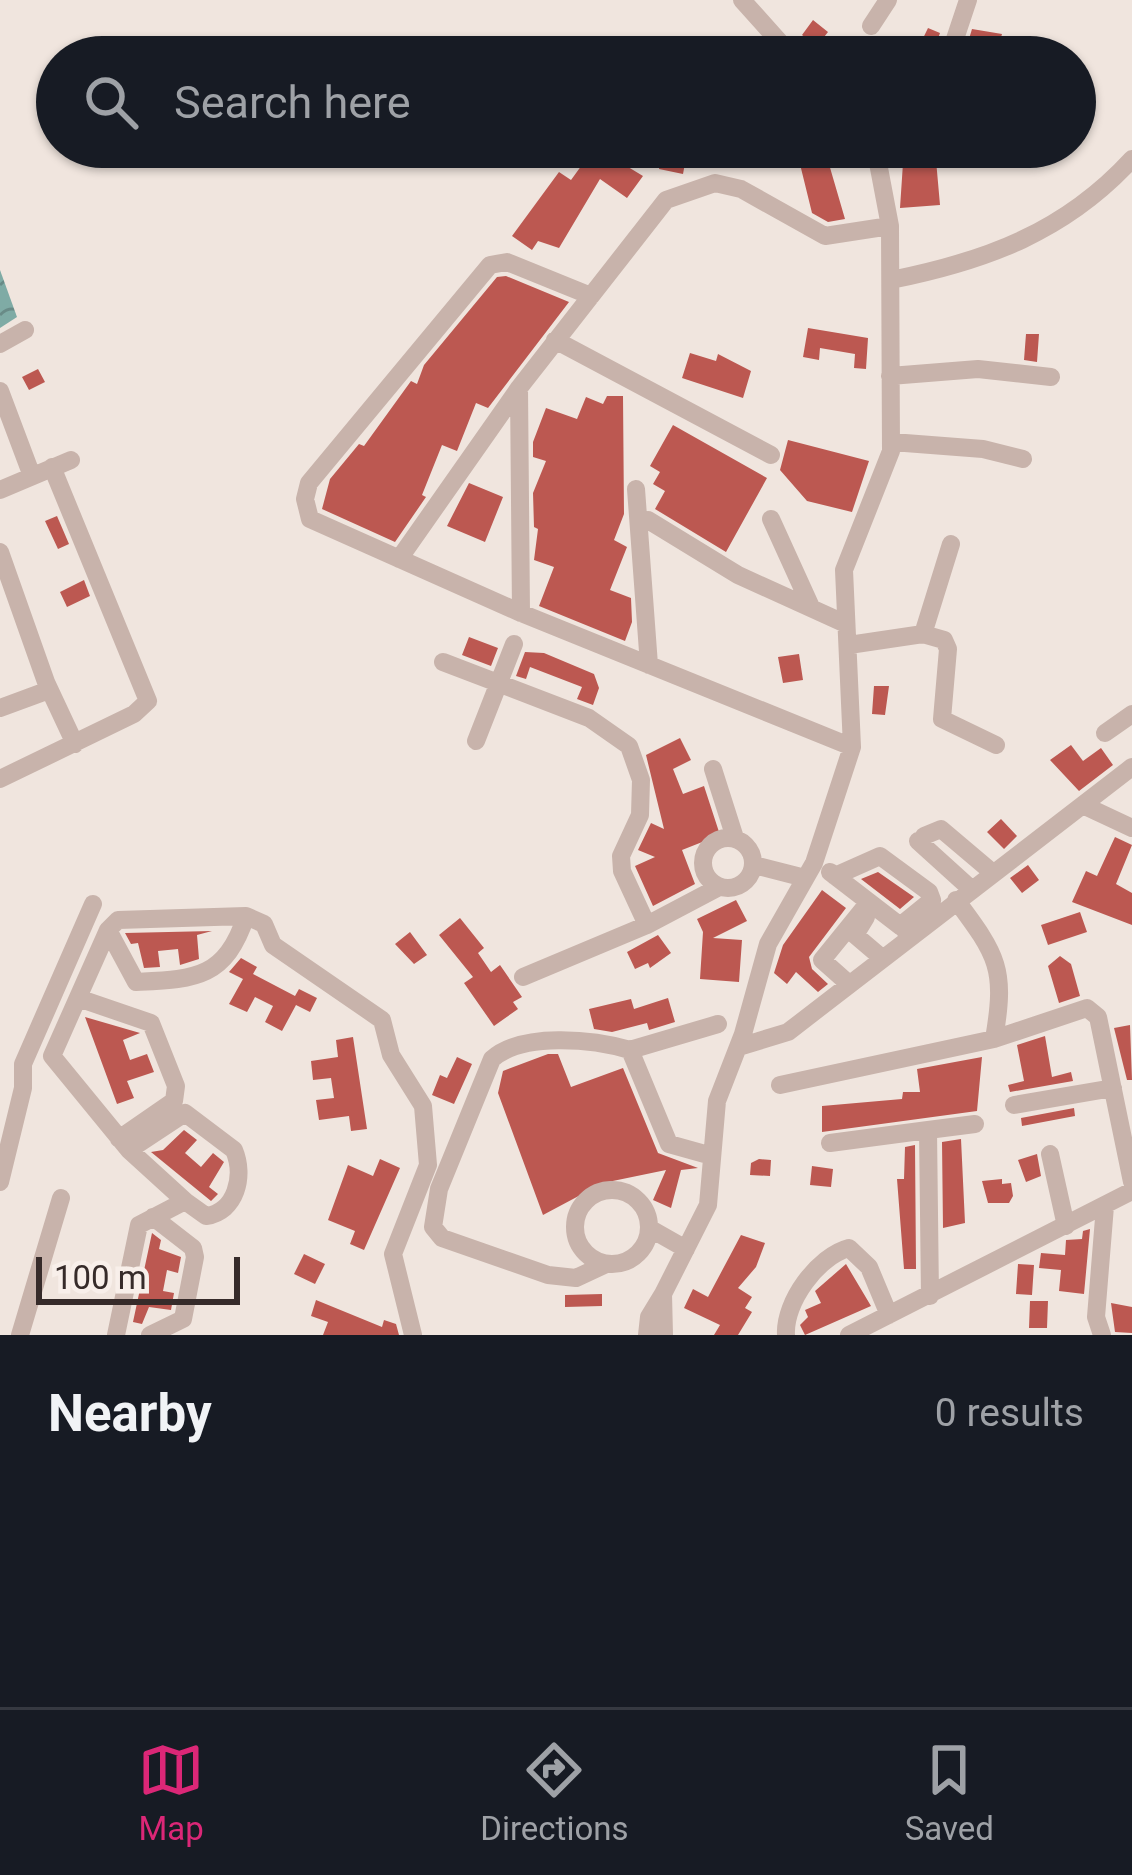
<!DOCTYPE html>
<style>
:root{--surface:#171b24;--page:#242831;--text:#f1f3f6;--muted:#9ea1a6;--line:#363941;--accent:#db2777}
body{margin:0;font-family:Roboto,sans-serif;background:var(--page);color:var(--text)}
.scale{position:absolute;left:36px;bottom:30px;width:204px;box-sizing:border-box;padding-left:12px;border:6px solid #362b2a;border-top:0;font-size:33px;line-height:42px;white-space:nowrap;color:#362b2a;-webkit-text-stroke:9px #f8efea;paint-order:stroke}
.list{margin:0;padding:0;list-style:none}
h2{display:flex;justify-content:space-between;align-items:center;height:156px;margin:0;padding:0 48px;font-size:51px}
h2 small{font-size:39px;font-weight:400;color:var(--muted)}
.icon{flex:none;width:66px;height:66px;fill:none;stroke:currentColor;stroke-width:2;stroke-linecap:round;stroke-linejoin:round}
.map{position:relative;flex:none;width:1132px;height:1335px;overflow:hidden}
.search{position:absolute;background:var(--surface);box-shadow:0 3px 9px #0004;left:36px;right:36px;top:36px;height:132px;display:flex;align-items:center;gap:30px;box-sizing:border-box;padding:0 42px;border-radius:66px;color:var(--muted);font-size:45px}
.sheet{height:372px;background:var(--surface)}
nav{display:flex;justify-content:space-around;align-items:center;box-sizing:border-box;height:168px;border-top:3px solid var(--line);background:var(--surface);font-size:33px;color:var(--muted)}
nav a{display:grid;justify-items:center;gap:6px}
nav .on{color:var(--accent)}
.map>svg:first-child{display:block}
.water{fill:url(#water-waves)}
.building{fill:#bc5851}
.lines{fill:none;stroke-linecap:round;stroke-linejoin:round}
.minor{stroke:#c8b3ab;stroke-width:18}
</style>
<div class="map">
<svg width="1132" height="1335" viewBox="0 0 1132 1335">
<defs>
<pattern id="water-waves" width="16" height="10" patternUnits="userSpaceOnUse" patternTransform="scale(3)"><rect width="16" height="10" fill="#7faba5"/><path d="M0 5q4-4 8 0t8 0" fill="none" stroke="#698b87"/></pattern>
</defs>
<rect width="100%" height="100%" fill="#f0e5de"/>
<path class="water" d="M0,270L17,317L0,328Z"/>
<path class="building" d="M813,20L828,32L817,46L802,35Z
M928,28L940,33L936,44L927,57H914Z
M972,29L1002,34L995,57H983L987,43L969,39Z
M595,147L643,176L627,198L600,179L559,248L538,241L532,250L512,236L559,172L571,180Z
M663,147H688L683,174L659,169Z
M786,147H824L845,219L828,222L812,213L798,156Z
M936,160L940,205L900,208L903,163Z
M506,276L569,302L488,408L476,403L457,451L442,445L422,495L426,497L395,542L322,509L330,479L359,444L364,446L411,381L417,384L424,365L497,277Z
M808,328L868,338L866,369L854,368L855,354L820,348L819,360L803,357Z
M1026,334H1039L1037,362L1024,360Z
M690,353L716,361L718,354L751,371L743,398L682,378Z
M38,369L45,382L29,390L22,377Z
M607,396H623L624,514L614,540L627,547L610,590L631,598L632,622L625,641L539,606L554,567L534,560L538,529L534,527L533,493L546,461L533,457V442L546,408L577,419L586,397L603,404Z
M673,425L767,478L726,552L655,509L665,491L653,484L660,472L650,466Z
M788,440L869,461L852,512L807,501L780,470Z
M469,483L503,497L485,542L447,526Z
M57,516L69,544L58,549L45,521Z
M84,580L90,596L67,607L60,592Z
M469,637L498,648L491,666L462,655Z
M525,652L544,653L594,674L599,688L593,705L577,699L582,687L530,667L526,679L516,676Z
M799,654L803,680L783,683L778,657Z
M874,686H889L885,715L872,714Z
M680,738L691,760L673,769L683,794L704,786L720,835L682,850L695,884L653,906L635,866L655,857L638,850L651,823L664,829L646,755Z
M1071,745L1083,761L1101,748L1113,765L1079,791L1050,760Z
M1001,819L1017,836L1004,849L987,832Z
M1115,837L1132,845L1116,884L1132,893V925L1072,902L1086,871L1097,876Z
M1028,865L1039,880L1022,893L1010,878Z
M878,872L914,897L900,909L861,879Z
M822,890L846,908L809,957L812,969L828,984L818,992L796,972L787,984L774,973L783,945Z
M736,900L747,921L713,938L742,940L739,982L700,979L703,932L697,919Z
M1080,912L1087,932L1048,945L1041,925Z
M460,918L484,948L478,953L491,972L500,965L522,997L513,1002L518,1009L494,1026L464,983L473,977L439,935Z
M212,931L197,935L199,959L180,965L178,949L158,951L160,967L144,968L138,943L131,944L125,933Z
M410,932L427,955L414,964L395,944Z
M658,935L671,953L650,968L648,963L635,969L627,952Z
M1060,956L1071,964L1080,996L1059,1003L1048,966Z
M241,958L257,967L253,974L295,996L299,989L317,998L310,1012L296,1005L282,1031L265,1022L273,1006L255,997L247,1012L229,1004L243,979L229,972Z
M668,998L675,1022L649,1030L647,1023L612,1032L594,1029L589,1009L631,999L634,1009Z
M85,1017L140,1033L123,1040L130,1060L147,1054L154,1072L127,1081L134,1098L117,1104Z
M1130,1025L1132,1080H1127L1114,1028Z
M1045,1036L1052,1077L1071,1072L1073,1081L1010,1092L1008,1085L1024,1081L1017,1045Z
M353,1037L367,1129L351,1131L349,1116L319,1120L316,1100L334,1098L331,1078L313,1080L311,1061L338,1057L336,1040Z
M548,1054H558L571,1087L623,1068L658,1153L698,1168L681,1170L671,1208L653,1200L666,1170L603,1183L543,1215L498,1093L503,1071Z
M457,1057L472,1064L454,1104L432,1095L440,1075L447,1078Z
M982,1057L977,1111L822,1132V1106L902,1099L903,1092H920L917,1069Z
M1074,1108L1075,1116L1022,1126L1021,1118Z
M184,1130L197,1140L185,1153L201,1167L213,1153L224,1162L209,1187L218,1194L211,1201L151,1152L163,1150Z
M961,1139L965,1223L943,1228L942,1142Z
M915,1145L916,1269H904L897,1179H904L905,1147Z
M1037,1154L1041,1176L1026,1182L1018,1160Z
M380,1159L400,1168L364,1250L350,1244L355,1231L328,1220L348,1165L373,1176Z
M759,1159L771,1160L770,1176L750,1175L751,1163Z
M812,1166L833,1169L831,1187L810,1185Z
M1002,1179V1184L1011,1183L1013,1196L1009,1203H988L982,1181Z
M1090,1229L1084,1294L1059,1291L1061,1270L1039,1268L1041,1253L1065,1255L1066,1240L1082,1239L1083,1231Z
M152,1233L161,1240L159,1249L181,1257L178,1273L167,1270L163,1291L174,1293L171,1310L149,1307L142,1324L133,1322Z
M741,1235L765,1243L756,1267L738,1288L752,1297L745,1308L752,1312L738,1335H714L720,1325L684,1308L693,1289L708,1297Z
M304,1254L325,1264L315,1284L294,1274Z
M846,1264L871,1306L805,1335L800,1325L808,1317L805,1310L821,1303L815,1291Z
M1018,1264L1034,1265L1032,1295L1016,1294Z
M602,1294V1306L565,1307V1295Z
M316,1300L382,1327L384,1320L396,1324L399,1335H323L328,1322L311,1316Z
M1030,1301H1048L1047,1328H1029Z
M1111,1303L1132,1307V1333L1115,1332Z"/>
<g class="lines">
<path class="minor" d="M742,0L793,57
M871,26L888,0
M949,57L968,0
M891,280C986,261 1065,232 1132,159
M591,296L507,262L490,265L309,483L305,499L310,519L521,613L852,747
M555,340L771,455
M0,344L25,330
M890,376L978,369L1051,377
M0,391L32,476
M892,442L983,449L1023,459
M636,489L649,665
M0,490L71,460
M771,519L811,607
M648,520L738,575L846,624
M0,552L46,682L75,744
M399,559L519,388
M521,613L519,388L666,200L715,183L741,189L825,236L890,226
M923,634L951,544
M849,645L923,634L944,640L948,649L942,719L996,745
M443,662L589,718L629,746L641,780L640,815L621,856L622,871L647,925
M0,708L49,690
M1105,733L1132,714
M476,741L514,644
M713,769L735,838
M0,779L134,714L148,701L52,467
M1085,806L1132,828
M924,836L941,829L993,873
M703 863a25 25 0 1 1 50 0a25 25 0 1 1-50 0Z
M918,841L971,889
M754,865L805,878
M830,872L908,932
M835,876L880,856L929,892L932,900L900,926
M956,900C998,956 1006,969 994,1039
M866,917L855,935L882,958
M108,930L136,982C195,979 225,979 246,916
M523,977L647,925L719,887
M849,984L822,960L865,907
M78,998L151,1023L176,1086L174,1101L119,1139
M739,1047L788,1032L1132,767
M630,1050L718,1024
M780,1085L994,1039L1087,1008L1098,1017L1132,1182
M1014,1105L1113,1088
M928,1130L975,1124
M830,1143L928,1130L930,1296
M129,1150L185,1113L234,1150C245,1176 236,1212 206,1216L185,1201
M1050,1154L1066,1226
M0,1182L23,1088V1064L93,904
M575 1227a37 37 0 1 1 74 0a37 37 0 1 1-74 0Z
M649,1228L686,1249
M606,1264L576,1278L548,1275L442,1238L433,1227L439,1189L492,1059C522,1032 593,1039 630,1050L669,1144L712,1156
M20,1335L61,1198
M116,1335L139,1225L185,1201L129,1150L52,1056L108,930L118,920L246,916L264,924L273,945L382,1020L391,1055L423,1106L428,1165L393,1254L413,1335
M150,1335L183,1319L195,1257L193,1248L153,1217
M647,1335L649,1317L663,1294
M664,1335L663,1294L708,1205L717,1101L743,1034L768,944L814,863L852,747L844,570L891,451L890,226L875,147
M786,1335C784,1302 818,1256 849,1248L869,1267L889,1315
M849,1335L1132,1191
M1102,1335L1096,1317L1105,1206"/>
</g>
</svg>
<div class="scale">100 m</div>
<div class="search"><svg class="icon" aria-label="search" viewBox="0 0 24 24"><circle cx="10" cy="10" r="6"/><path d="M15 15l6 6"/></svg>Search here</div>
</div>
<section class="sheet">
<h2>Nearby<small>0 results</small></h2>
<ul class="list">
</ul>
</section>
<nav>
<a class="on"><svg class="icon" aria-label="map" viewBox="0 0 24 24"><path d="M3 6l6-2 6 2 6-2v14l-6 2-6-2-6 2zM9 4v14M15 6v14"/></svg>Map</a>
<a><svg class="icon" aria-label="directions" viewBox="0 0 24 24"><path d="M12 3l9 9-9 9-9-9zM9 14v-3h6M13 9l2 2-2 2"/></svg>Directions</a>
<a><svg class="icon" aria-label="saved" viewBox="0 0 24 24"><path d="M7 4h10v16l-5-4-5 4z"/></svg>Saved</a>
</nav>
